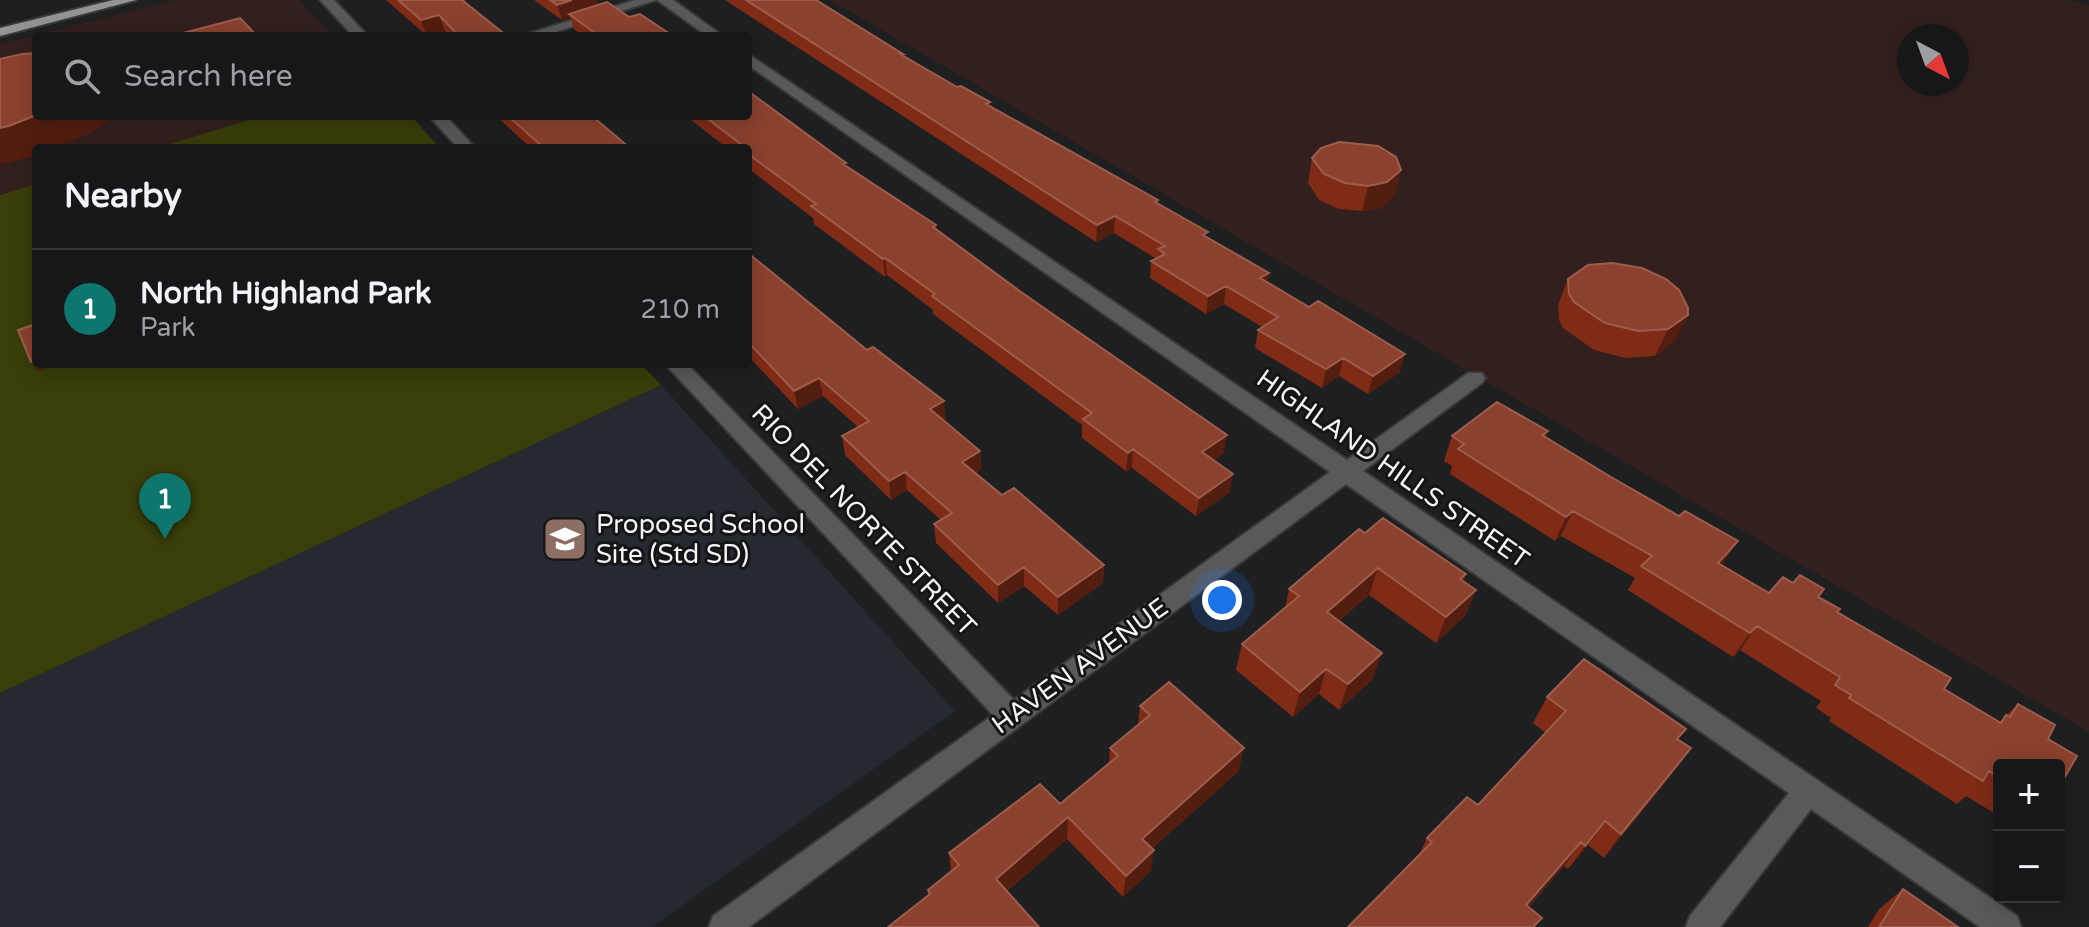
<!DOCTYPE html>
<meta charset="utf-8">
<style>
:root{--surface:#161719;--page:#232426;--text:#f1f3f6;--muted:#9e9fa2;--line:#353638;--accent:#0f766e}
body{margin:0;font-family:"Varela Round",sans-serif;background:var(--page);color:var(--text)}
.controls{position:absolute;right:24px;bottom:24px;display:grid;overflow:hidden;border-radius:8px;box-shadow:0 4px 20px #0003}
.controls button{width:72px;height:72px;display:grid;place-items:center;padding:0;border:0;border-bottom:2px solid var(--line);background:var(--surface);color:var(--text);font:40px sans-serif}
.compass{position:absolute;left:1897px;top:24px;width:72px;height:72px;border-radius:50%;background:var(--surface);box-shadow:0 4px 20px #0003;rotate:139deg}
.you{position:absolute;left:1222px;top:600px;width:28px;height:28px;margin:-20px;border:6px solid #fff;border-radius:50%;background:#1a73e8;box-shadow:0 0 0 12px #1a73e833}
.badge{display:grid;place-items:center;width:52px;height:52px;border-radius:50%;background:var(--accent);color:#fff;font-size:26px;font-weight:700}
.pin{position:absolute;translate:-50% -66px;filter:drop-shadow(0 2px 4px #0008)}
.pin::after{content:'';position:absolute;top:42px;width:28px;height:24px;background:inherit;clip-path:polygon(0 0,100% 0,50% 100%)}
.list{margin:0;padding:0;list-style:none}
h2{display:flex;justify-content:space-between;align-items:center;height:104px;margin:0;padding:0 32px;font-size:34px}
h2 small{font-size:26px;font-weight:400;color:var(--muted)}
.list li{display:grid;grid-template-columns:52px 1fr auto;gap:24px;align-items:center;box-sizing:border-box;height:120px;padding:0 32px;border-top:2px solid var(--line)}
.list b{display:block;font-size:30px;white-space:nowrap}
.list p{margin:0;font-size:26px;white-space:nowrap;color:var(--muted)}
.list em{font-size:26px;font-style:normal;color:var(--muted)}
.icon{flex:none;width:44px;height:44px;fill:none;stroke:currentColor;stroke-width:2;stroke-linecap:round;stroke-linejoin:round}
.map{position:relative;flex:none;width:2089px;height:927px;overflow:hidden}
.search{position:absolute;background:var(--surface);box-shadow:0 4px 20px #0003;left:32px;top:32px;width:720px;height:88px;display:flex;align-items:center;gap:20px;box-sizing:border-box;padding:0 28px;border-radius:8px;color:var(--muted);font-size:30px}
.panel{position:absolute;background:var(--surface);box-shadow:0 4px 20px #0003;left:32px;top:144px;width:720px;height:224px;border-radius:8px}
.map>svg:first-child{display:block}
.industrial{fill:#33201e;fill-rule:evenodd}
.built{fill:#272930}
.green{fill:#393e0a}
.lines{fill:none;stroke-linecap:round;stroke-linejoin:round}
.minor-casing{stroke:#38393b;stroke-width:4}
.primary-casing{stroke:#38393b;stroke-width:4}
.minor{fill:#5a5959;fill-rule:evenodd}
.primary{fill:#969393;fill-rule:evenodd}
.wall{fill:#7f2b16}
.shaded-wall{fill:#531d10}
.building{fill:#8b412e;stroke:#9c5d4d;stroke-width:2}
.labels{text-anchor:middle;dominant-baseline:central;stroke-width:6;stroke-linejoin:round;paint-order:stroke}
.street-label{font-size:26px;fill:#f4f5f6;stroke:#151517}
.poi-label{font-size:26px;fill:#f4f5f6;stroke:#151517;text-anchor:start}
</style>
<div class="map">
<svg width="2089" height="927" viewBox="0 0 2089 927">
<rect width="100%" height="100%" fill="#1e1f21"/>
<path class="industrial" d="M176,0H299L334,36H36V116H262L156,148H36V184L0,195V44Z
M830,0H2067L2089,6V732ZM1909,36H1957V84H1909Z"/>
<path class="built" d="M661,385L955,711L652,927H0V693Z"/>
<path class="green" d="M262,116H411L440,148H156Z
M36,184V364H641L661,385L0,693V195Z"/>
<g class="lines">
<g class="minor-casing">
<path id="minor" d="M320,0H334L368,36H353Z
M635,0H656L543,36H521Z
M657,0H673L723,36H707Z
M748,54L1347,460L1468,373H1482L1485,378L1482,383L1363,471L2017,916L2021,927H1980L1811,809L1720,927H1686L1690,916L1789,793L1346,484L749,927H709L713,916L993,715L665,364H687L1014,700L1330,472L748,65Z
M429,116H446L475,148H458Z"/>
</g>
<g class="primary-casing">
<path id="primary" d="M113,0H136L0,36V28Z"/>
</g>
<use href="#minor" class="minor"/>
<use href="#primary" class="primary"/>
</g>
<path class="wall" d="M386,0H465L466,3L507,36H450L445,31L427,36Z
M534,0H596L598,5L673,36H583L574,29L570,17L562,20Z
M725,0H816L903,54V56L957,87L990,102V107L1158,203L1208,238L1269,273L1267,282L1400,372L1368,394L1339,376L1322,388L1255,348L1258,330L1262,327L1224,304L1206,314L1150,278L1151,261L1155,258L1114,233L1096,242Z
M496,116H596L598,121L630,148H531Z
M686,116H748L846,166L936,225V229L1224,453L1214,460L1230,492L1196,516L1132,468L1126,471L1082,438V425L933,314V310L887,275L885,277L814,224L813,218L749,169L748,148H727Z
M1312,158L1401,170L1394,195L1381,208L1362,211L1339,209L1319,200L1308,183Z
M748,253L980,451L981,469L975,473L1002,495L1104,565L1103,583L1058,615L1024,586L998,603L936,543L934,524L941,520L907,490L891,500L845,455L842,436L858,427L823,396L798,409L748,356Z
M1642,268L1675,341L1655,356L1626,358L1594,350L1563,328L1559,320L1558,305L1568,279Z
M1548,431L1545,437L1722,566L1769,593L1818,597L1837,612L1944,689L1999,722L2018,704L1999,765V816L1966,796L1957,804L1829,721L1831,718L1816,708L1821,701L1740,650L1733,657L1628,590L1635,578L1561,536L1555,541L1450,474L1452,466L1444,461L1452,436Z
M1365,533L1466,574L1463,581L1476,590L1465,616L1436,643L1369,595L1339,621L1373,679L1339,710L1319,694L1293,717L1236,670L1242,644L1285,608L1289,589Z
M1547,697L1678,739L1691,748L1673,773L1604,858L1588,845L1568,869L1564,866L1529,907L1542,918L1535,927H1348L1419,855L1427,838L1478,805L1546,733L1533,723Z
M1140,706L1239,771L1152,848L1151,871L1123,897L1067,839L1007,891L928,895V890L951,871L949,853L1060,804L1109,763L1110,748L1138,726Z
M1903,889L1958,927H1868L1879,909Z"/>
<path class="shaded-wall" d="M572,0H596L599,8L569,14L570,17L562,20L557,5Z
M439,15L445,31L427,36L421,20Z
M36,116H112L109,120L91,133L54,148H36V155L31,157L0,164V128Z
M1401,170L1394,195L1381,208L1362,211L1368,186Z
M1115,216L1114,233L1096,242L1097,225Z
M885,258L887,275L885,277L883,259Z
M1269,273L1266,291L1260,278Z
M1226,286L1224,304L1206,314L1208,296Z
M1688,315L1675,341L1655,356L1668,329Z
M1405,354L1400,372L1368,394L1373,376Z
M1343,358L1339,376L1322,388L1326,369Z
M36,360V364H57L38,371L31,362Z
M819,378L823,396L798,409L794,391Z
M944,401L946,420L932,428L930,409Z
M1227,435L1224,453L1199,470L1202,452Z
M1133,449L1132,468L1126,471L1128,453Z
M980,451L981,469L963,480L962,462Z
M905,472L907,490L891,500L889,481Z
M1233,474L1230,492L1196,516L1199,498Z
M1573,511L1561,536L1555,541L1566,517Z
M1738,541L1722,565L1718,563Z
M1104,565L1103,583L1058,615V597Z
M1024,567V586L998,603V585Z
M1378,568L1369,595L1319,638L1327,612Z
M1476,590L1465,616L1436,643L1446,617Z
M1757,626L1740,650L1733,657L1750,633Z
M1382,653L1373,679L1339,710L1348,684Z
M1326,669L1319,694L1293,717L1300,692Z
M1244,748L1239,771L1140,860L1142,839Z
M1691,748L1673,773L1604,858L1621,834Z
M1068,817L1067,839L997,899L996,879Z
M1605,821L1588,845L1568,869L1585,846Z
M1581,842L1564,866L1511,927L1526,905Z
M1154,850L1151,871L1123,897L1126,876Z"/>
<path class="building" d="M398,0H462L507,36H459L439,15L421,20Z
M550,0H572L557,5Z
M746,0H816L903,54H900L957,87L961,86L990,102L986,104L1158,200L1155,202L1208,232L1203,235L1269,273L1260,278L1309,307L1318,301L1405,354L1373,376L1343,358L1326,369L1258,330L1278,317L1226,286L1208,296L1151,261L1165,254L1158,249L1165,246L1115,216L1097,225Z
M607,2L629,17L640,14L673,36H599L569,14Z
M240,18L257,36H172Z
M36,53V115L9,126L0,128V59L22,54Z
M748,91L846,163L843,164L936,225L933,227L1021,292L1227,435L1202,452L1233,474L1199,498L1133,449L1128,453L1083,419L1092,413L932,296L935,294L885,258L883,259L811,206L816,204L748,154L749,150L748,148H746L704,116H748Z
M508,116H592L630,148H544Z
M1339,142L1378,146L1396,157L1401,170L1387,182L1368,186L1345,183L1324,174L1312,158L1321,148Z
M748,253L867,350L873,347L944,401L930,409L980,451L962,462L1002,495L1014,488L1104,565L1058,597L1024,567L998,585L934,524L952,513L905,472L889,481L842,436L869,421L819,378L794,391L748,342Z
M1612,263L1642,268L1666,279L1679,290L1688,308V315L1668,329L1638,331L1605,323L1574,302L1569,294L1568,279L1588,265Z
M36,324V360L31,362L18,330Z
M1497,402L1548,431L1542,435L1611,477L1679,516L1685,511L1738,541L1718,563L1769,593L1783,577L1793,583L1800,575L1824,589L1818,597L1840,609L1837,612L1951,678L1944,689L2001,723L2006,715L2010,717L2018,704L2055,725L2048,739L2077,756L2059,787V765H1999V778L1989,771L1983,781L1849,698L1851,695L1835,685L1840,677L1757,626L1750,633L1641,566L1652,556L1573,511L1566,517L1458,449L1464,444L1452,436Z
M1383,518L1466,574L1460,579L1476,590L1446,617L1378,568L1327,612L1382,653L1348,684L1326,669L1300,692L1242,644L1299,596L1289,589L1359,529L1365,533Z
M1584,659L1686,729L1677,739L1691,748L1621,834L1605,821L1585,846L1581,842L1526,905L1542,918L1533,927H1348L1432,842L1427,838L1467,797L1478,805L1566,711L1547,697Z
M1169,682L1244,748L1142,839L1154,850L1126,876L1068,817L996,879L1039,927H888L930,894L928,890L959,865L949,853L1040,784L1060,804L1118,756L1110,748L1150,715L1140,706Z
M1903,889L1958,927H1879Z"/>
<defs>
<g id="school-square" transform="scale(2.3)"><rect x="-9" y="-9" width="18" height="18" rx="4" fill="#8d6e63" stroke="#151517"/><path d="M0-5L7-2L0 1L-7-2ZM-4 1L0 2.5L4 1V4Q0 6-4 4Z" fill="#fff"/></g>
</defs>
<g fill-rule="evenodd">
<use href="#school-square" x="565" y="539"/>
</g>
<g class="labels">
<g class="street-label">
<text transform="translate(1393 469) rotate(35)">HIGHLAND HILLS STREET</text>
<text transform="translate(864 520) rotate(46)">RIO DEL NORTE STREET</text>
<text transform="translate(1080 666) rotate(-36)">HAVEN AVENUE</text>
</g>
<g class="poi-label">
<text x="596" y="524">Proposed School<tspan x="596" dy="30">Site (Std SD)</tspan></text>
</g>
</g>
</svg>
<div class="controls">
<button>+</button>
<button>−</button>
</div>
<svg class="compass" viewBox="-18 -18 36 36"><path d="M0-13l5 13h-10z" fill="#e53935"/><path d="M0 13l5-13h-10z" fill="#9e9fa2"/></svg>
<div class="you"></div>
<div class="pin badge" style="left:165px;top:539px">1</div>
<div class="search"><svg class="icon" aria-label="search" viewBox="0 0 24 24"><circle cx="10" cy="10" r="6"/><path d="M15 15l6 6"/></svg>Search here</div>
<section class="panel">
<h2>Nearby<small></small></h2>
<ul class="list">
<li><span class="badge">1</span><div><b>North Highland Park</b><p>Park</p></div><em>210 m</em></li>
</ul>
</section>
</div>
